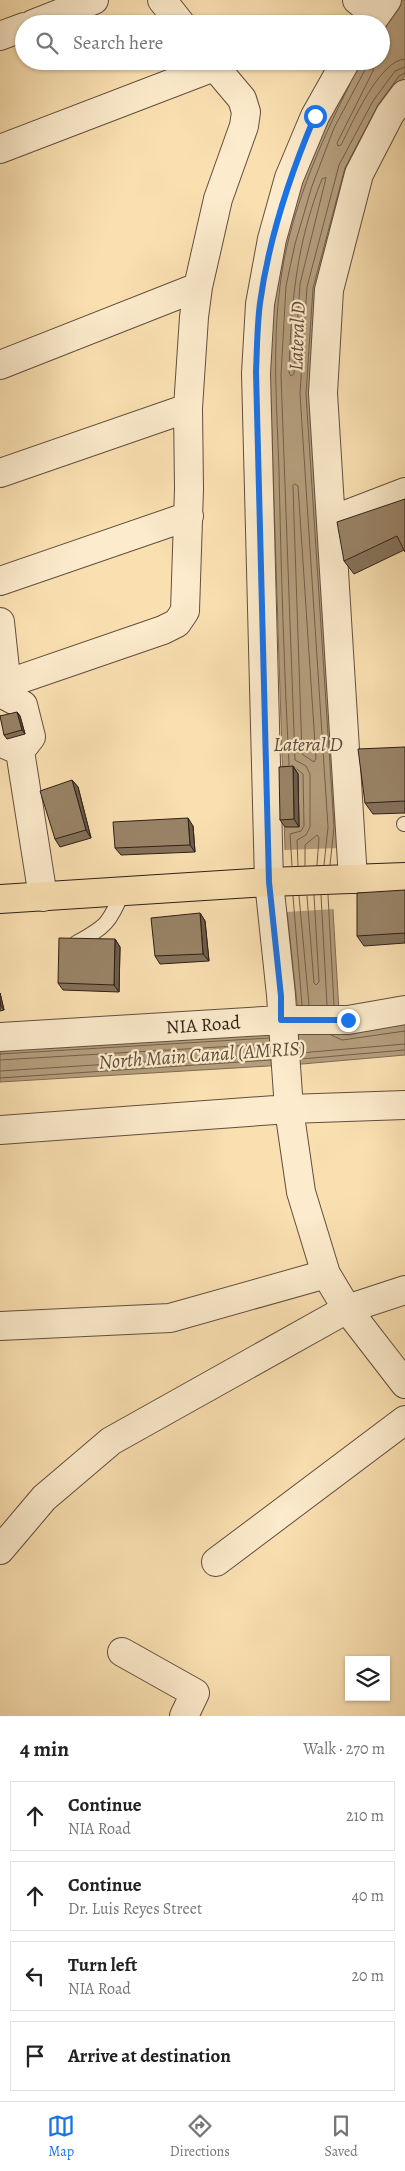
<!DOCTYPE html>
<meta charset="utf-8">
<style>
:root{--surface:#fff;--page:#f6f6f6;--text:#222;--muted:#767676;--line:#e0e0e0;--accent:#1a73e8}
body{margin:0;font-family:Alegreya,serif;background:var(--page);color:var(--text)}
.controls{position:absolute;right:15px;bottom:15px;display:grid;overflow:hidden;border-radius:0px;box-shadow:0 1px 4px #0004}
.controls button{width:45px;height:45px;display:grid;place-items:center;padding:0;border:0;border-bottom:1px solid var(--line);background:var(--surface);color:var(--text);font:25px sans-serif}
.stop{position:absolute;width:15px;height:15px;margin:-11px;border:4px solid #1a73e8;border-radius:50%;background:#fff}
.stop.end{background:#1a73e8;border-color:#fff;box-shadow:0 1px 5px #0008}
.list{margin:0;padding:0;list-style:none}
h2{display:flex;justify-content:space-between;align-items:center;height:65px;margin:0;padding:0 20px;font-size:21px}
h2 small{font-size:16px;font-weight:400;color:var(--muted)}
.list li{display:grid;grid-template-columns:32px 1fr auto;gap:15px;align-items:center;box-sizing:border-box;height:70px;margin:0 10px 10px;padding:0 10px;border:1px solid var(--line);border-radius:0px}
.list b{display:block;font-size:19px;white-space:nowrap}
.list p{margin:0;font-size:16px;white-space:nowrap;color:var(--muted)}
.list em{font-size:16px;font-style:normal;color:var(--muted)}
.icon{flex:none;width:28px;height:28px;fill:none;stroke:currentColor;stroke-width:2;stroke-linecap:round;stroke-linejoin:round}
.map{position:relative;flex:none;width:405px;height:1716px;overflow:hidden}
.search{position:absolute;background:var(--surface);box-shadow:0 1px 4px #0004;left:15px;right:15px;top:15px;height:55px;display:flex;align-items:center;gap:12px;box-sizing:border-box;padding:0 18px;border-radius:28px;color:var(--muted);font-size:19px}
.sheet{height:385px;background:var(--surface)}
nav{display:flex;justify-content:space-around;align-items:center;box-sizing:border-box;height:70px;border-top:1px solid var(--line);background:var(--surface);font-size:14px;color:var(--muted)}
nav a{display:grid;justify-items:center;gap:2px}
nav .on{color:var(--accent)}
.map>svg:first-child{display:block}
.water{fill:#b59e7d;stroke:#7f6b54}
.pier{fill:#fae0b1}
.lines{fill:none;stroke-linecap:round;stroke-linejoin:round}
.shore{stroke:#725e4a;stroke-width:1}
.service-casing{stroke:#624e3e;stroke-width:16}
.minor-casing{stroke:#624e3e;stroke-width:30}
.tertiary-casing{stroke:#624e3e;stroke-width:30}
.trunk-casing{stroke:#2f1e17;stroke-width:30}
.service{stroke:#fcebcc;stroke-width:14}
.minor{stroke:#fcebcc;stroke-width:28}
.tertiary{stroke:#fcebcc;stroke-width:28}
.trunk{stroke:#fae0b1;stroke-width:28}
.wall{fill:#847159;stroke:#2f1e17}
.shaded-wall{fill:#6b5c48;stroke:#2f1e17}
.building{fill:#998367;stroke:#2f1e17}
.route{stroke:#1a73e8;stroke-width:6}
.labels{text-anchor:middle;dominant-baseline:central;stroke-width:4.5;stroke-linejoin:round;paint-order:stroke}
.street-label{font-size:19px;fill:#2f1e17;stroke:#fcebcc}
.water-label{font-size:20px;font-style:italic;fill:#5e4b3b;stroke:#fcebcc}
</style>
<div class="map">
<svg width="405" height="1716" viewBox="0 0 405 1716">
<rect width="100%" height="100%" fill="#fae0b1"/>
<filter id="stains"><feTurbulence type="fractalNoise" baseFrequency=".004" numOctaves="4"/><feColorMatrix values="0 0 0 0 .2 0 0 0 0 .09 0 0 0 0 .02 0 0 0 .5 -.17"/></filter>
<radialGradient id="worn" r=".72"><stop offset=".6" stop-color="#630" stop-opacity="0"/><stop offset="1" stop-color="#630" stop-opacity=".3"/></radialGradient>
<path class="water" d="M400,0H405V76L382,107L318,288L339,827L332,894L340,1028L405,1020V1055L302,1064L0,1082V1049L299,1021L287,911L270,375L272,323L275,284L284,241L301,182L324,124L356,61H381V25Z"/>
<path class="pier" d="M340,848L335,894L336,909L285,912L283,850Z"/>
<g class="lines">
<path class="shore" d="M374,61L373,71L337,143L338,146L341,145C352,124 379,60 405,59
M326,178L300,284L294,374L291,376L289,373C291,305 296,244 322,179Z
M295,484L298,486L316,759L314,762L302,754L294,518L293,486Z
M289,765C284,667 281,569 279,471C277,409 272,347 280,286C288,217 319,145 350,84
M324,865L328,827L300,394L307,287L339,165L373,101L395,71L405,67
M330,865L334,827L306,394L313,288L345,168L378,105L399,76L405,73
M292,866L290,834L301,831L304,826L303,774L297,769
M298,866L297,840L306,835L310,827V774L306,766L295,760L281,375L286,286L295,244L312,186L334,128L366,68L367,61
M305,866V845L317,835L319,838L317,865
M321,895L327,1005
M328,895L334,1005
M293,896L302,1005
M299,896L309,1005
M307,896L314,983L316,985L319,982L314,895
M331,1035L342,1040L405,1031
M300,1053L405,1044
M0,1054L269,1038
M301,1059L405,1050
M0,1060L269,1044
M0,1071L270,1054
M0,1078L271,1060"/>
<g class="service-casing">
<path id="service" d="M404,824H405
M76,943C107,926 108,924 123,892"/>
</g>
<g class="minor-casing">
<path id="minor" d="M162,0L181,24
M357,0L376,15
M33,24L94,0
M370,24L387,0
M0,36L24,27
M346,61L315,116L289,178L272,239L260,304L256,373L269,882L281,995L289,1109L301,1192L326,1274L347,1309L405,1384
M0,149L214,67
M0,365L198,287
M0,473L188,408
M332,520L405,492
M0,581L189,516
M0,622L8,697L23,705L31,737L20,751L43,897
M0,686L163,630L177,623L185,611L189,489L188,408L194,317L198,287L218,199L244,126L246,112L242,99L210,61
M0,730L4,744L20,751
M353,879L323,393L329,290L359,174L390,114L405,94
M0,1037L281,1020
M0,1130L289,1109L405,1105
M0,1326L170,1318L326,1274
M0,1550L44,1498L111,1441L347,1309L405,1290
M216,1562L405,1420
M122,1652L195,1693L184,1716"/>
</g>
<g class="tertiary-casing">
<path id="tertiary" d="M281,1020H348L405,1010"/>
</g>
<g class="trunk-casing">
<path id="trunk" d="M0,899L269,882L405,877"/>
</g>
<use href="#service" class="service"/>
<use href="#minor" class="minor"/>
<use href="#tertiary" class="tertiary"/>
<use href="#trunk" class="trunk"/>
</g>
<path class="wall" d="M405,499L404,550L354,574L344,561Z
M17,712L20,716L25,734L7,739L4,735Z
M405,747V813L373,814L365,803Z
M293,766L298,774L299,827H285L280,820Z
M72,780L78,787L91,838L60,847L55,839Z
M193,826L195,852L121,855L115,848Z
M405,890V943L364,946L357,936Z
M200,913L205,921L209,961L160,964L155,956Z
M115,939L120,947L119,992L63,990L58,983Z
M0,993L4,1010L0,1011Z"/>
<path class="shaded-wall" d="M17,712L20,716L25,734L22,730Z
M293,766L298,774L299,827L294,819Z
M72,780L78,787L91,838L86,830Z
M188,818L193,826L195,852L190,845Z
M200,913L205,921L209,961L203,954Z
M115,939L120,947L119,992L114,985Z
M0,993L4,1010L1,1006L0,1001Z"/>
<path class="building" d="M405,499V552L397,536L344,561L337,522Z
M17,712L22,730L4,735L0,716Z
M405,747V801L365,803L358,749Z
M293,766L294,819L280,820L279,767Z
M72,780L86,830L55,839L40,791Z
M188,818L190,845L115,848L113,822Z
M405,890V933L357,936V893Z
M200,913L203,954L155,956L151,918Z
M59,938L115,939L114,985L58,983Z"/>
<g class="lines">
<path class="route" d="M315,116C289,177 269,237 260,303C257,326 257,350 256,372L269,882L281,996V1020H348"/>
</g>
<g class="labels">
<g class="street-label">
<text transform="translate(203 1025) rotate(-4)">NIA Road</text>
</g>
<g class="water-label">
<text transform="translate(297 336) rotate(-88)">Lateral D</text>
<text x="308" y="744">Lateral D</text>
<text transform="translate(202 1055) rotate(-4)">North Main Canal (AMRIS)</text>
</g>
</g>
<rect width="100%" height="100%" filter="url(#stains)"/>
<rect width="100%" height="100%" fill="url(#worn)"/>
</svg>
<div class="controls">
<button><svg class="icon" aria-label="layers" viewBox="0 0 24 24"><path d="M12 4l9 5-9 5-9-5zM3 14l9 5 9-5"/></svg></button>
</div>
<div class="stop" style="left:315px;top:116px"></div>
<div class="stop end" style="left:348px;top:1020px"></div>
<div class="search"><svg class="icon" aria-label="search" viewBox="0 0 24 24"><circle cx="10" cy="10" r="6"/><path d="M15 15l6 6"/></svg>Search here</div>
</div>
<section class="sheet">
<h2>4 min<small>Walk · 270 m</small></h2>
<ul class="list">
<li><svg class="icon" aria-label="ahead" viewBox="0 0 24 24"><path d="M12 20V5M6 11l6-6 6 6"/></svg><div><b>Continue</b><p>NIA Road</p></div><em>210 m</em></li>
<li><svg class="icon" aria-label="ahead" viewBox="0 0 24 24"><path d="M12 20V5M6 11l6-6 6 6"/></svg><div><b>Continue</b><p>Dr. Luis Reyes Street</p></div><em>40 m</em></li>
<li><svg class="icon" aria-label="left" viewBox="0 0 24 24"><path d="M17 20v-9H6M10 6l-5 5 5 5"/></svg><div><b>Turn left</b><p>NIA Road</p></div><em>20 m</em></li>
<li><svg class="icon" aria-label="arrive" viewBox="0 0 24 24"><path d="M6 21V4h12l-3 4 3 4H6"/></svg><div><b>Arrive at destination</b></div></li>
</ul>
</section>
<nav>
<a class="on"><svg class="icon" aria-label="map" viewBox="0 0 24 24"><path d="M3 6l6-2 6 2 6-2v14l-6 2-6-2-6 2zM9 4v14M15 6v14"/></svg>Map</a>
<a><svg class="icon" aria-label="directions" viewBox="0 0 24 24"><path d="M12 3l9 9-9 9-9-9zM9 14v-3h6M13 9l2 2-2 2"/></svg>Directions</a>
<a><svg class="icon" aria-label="saved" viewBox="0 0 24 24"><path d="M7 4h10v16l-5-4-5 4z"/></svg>Saved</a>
</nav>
